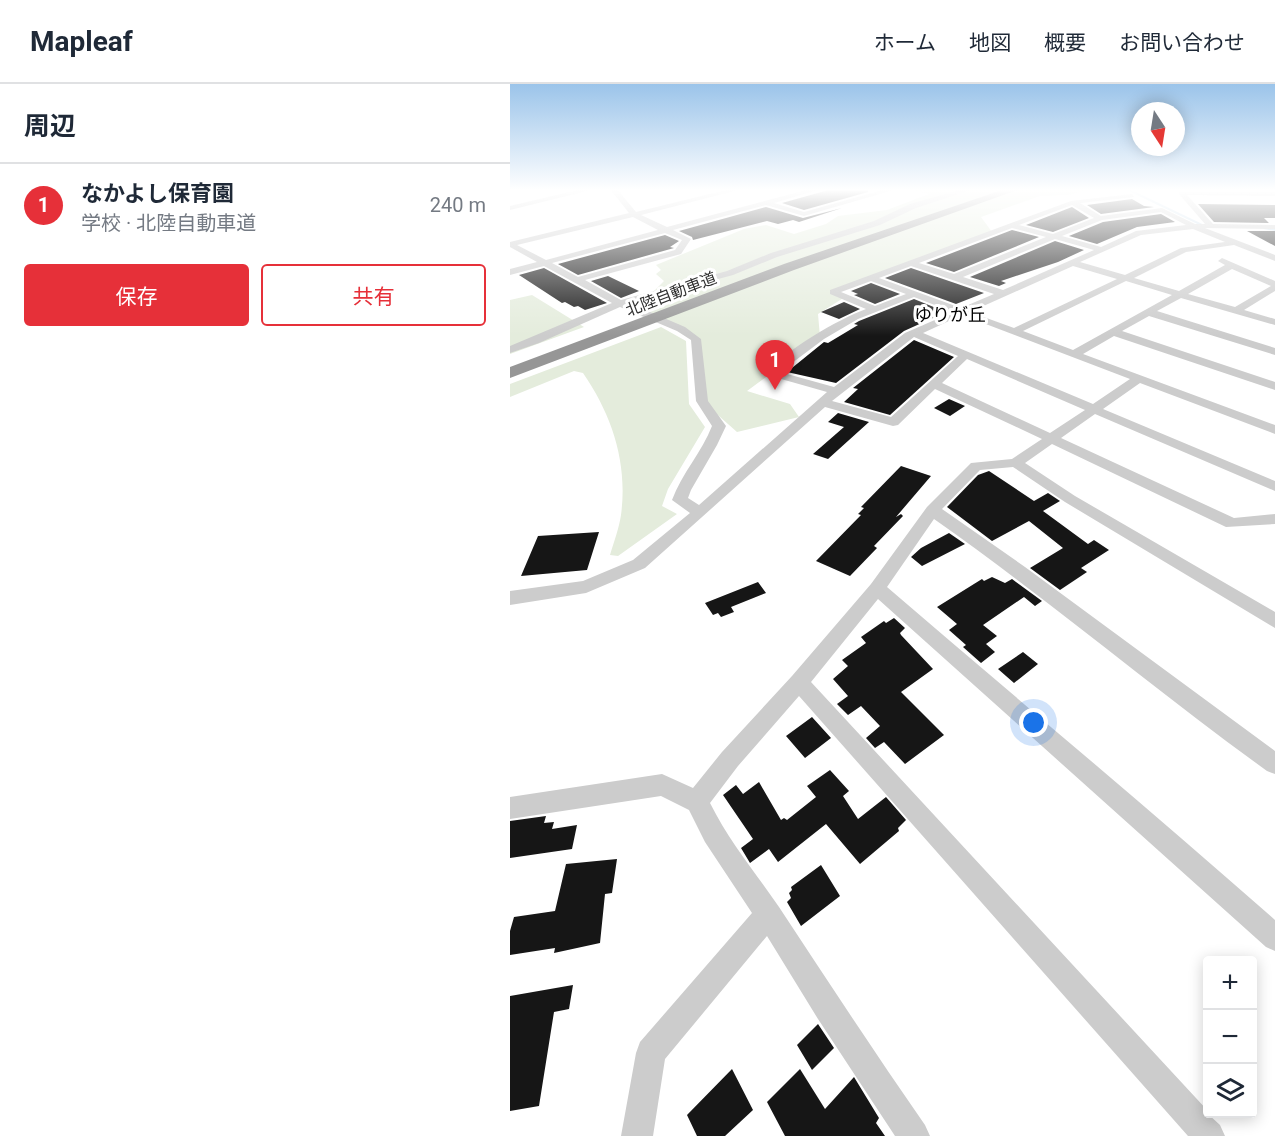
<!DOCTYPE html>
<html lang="ja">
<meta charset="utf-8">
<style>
:root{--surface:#fff;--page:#f6f6f7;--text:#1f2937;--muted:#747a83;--line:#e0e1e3;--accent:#e63039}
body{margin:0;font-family:Roboto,"Noto Sans JP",sans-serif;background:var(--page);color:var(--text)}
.controls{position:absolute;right:18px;bottom:18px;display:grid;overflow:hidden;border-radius:6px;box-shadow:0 3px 15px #0003}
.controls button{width:54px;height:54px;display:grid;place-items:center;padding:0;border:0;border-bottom:2px solid var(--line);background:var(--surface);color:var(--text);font:30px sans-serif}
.compass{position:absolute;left:621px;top:18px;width:54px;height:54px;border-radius:50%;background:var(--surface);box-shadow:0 3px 15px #0003;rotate:168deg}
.you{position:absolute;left:524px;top:639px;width:21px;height:21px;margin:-15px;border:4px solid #fff;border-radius:50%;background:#1a73e8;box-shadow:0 0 0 9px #1a73e833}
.badge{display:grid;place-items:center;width:39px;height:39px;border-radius:50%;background:var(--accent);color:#fff;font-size:20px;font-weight:700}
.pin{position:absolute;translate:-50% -50px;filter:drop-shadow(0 2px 3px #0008)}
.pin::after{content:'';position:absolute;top:32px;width:21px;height:18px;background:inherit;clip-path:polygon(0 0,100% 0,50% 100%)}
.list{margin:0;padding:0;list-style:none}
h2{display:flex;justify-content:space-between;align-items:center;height:78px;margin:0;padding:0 24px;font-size:26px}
h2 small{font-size:20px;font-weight:400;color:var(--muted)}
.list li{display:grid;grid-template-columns:39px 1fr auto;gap:18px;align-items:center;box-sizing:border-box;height:84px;padding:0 24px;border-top:2px solid var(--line)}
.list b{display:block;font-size:22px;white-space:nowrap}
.list p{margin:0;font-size:20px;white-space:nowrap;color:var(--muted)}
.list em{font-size:20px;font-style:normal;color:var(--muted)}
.actions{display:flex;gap:12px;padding:18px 24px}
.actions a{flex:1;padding:14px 0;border:2px solid var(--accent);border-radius:6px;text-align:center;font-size:21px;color:var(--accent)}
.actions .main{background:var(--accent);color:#fff}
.icon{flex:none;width:33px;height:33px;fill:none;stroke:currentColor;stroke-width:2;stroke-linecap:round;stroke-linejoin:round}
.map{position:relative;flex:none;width:765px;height:1052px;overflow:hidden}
header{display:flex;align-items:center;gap:36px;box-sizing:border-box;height:84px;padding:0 30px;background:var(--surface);border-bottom:2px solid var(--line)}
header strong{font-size:28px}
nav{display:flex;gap:33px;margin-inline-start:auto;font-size:21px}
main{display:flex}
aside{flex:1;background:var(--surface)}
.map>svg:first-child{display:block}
.green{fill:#e4ecdc}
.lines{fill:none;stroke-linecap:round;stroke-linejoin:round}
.stream{stroke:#c8ddec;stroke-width:2}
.building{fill:#161616}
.minor{fill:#ccc;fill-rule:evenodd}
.highway{fill:#969696;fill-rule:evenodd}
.labels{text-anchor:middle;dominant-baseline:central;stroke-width:6;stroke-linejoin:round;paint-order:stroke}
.far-street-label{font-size:16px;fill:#2f2f2f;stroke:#fff}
.far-neighbourhood-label{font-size:18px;fill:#000;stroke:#fff}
</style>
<header>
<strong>Mapleaf</strong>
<nav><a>ホーム</a><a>地図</a><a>概要</a><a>お問い合わせ</a></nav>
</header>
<main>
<aside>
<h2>周辺<small></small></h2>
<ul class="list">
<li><span class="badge">1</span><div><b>なかよし保育園</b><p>学校 · 北陸自動車道</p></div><em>240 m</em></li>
</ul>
<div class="actions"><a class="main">保存</a><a>共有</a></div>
</aside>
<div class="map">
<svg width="765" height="1052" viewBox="0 0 765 1052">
<rect width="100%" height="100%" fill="#fff"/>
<path class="green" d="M399,105H584L557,111L530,112L471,133L482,148L324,208L335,213L308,230L310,253L237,307L280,320L289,333L227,348L192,317L186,255L119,221L144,207L154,197L146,190L151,186L146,181L234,145L256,141L284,150L316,140L328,132L377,126L419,110Z
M22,211L74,243L0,270V216Z
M151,243L176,257L179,320L195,343L158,405L152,422L167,430L108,472L100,471C104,458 109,444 111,431C118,379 102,331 73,289L64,287L0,313V300Z"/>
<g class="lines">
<path class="stream" d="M617,105L694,142
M754,144L765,146"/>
</g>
<path class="building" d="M322,105H358V108L294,126L272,119Z
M622,115L634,122L644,123L591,130L577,121Z
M688,120L765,121V134H754L759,139L704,138Z
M256,123L293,134L332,124L289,138L283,136L268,140L257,137L183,156L182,153L169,147Z
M562,123L579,134L543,148L516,141Z
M651,130L665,138L627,143L587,160L559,152L593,138Z
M502,146L529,153L444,188L416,179Z
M737,147H765V162Z
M155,151L169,157L160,163L164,164L68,191L48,180Z
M545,157L574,166L548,178L491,197L496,199L489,202L460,193Z
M34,184L97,219L75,226L68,222L64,223L55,218L52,219L9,191Z
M401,184L474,209L446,220L375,194Z
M98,192L129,207L111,214L81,197Z
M361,199L390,210L365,220L344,211L348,210L341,207Z
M404,215L431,226L419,231L425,233L394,247L326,299L277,288L314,258L318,259L348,241L344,240L349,237Z
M334,218L350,225L329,235L311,228Z
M404,256L444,273L380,331L334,318L348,305L343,304Z
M439,315L455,322L440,332L424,324Z
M328,329L359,338L318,375L303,370L334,343L318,338Z
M391,382L421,392L386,433L391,430L393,432L364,462L367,464L340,492L306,477L351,431L348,430L354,424L351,423Z
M479,387L524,417L538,409L550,417L533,427L578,460L584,456L599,466L571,484L577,488L550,506L520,484L553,464L519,437L482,457L437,423L468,391Z
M89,448L77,486L11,492L28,452Z
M439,449L455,460L412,482L401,473L411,464Z
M482,493L495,499L502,495L532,517L525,522L514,513L473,541L487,552L476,560L485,568L471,579L453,563L456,561L439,546L447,540L427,523L472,495L474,497Z
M248,498L256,509L221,523L224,528L211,533L208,529L203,531L195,519Z
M384,534L395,544L390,549L391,551L423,585L391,608L434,651L395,680L374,658L365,664L356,654L370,642L351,622L338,631L327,620L338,612L323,595L338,582L332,576L356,559L351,553L374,537L376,539Z
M513,568L528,580L504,599L488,585Z
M302,633L321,654L295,674L276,652Z
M320,686L339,707L333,712L348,735L376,713L396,736L388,744L389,747L350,780L316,740L268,778L259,765L240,779L231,764L243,755L213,711L226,701L233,710L249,698L271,736L274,734L277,736L306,713L297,702Z
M36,732L34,739L44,738L42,745L67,741L62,765L0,774V737Z
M107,775L102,809L95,810L90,859L44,869L45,864L0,871V847L4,833L45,827L56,780Z
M311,781L330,812L291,842L277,818L281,814L279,809L282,806L281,803Z
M63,901L59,925L44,928L29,1022L0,1027V912Z
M308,940L324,964L302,986L287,961Z
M222,985L243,1026L215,1052H187L177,1031Z
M290,985L315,1025L344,993L369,1034L366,1039L375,1052H275L257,1018Z"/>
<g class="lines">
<path class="minor" d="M72,105H85L0,126V122Z
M100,105H107L126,128L220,105H232L131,131L157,143L300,105H311L264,119L294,128L376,105H387L294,132L256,121L163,146L181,155L171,170L75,196L111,216L217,187L261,169L364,137L400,120L453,105H464L406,124L370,141L267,173L223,191L119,219L175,243L191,255L198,317L216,342L207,361L181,406L178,414L189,421L317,308L257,291L255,289C275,267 328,235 356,225L320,210V206L561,117L622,110L624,113L570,119L591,132L652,124L685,140H695L669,110V108H765V112L677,111L703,140L765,141V145L695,144L765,171V177L724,161L676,168L624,194L669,207L715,181L708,177L712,174L765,197V207L734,226L765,235V241L671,214L647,227L765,264V271L639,232L612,247L765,298V306L604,252L573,270L765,341V350L630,299L593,325L765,397V407L585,330L551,354L724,434L765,430V440L716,443L542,360L515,379L565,412L765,528V544L555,418L503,383L470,386L432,425L515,483L765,667V690L757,687C644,605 538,515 424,435L377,503C506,614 637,723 765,836V867L756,863L368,515L301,598L698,1027V1030L710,1041L715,1052H678L289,612L228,682L200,719C219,757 245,788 269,823C317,896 365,969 415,1041L420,1052H385L308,935L257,852L155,975L143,1052H111L126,969L130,958L242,829L195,758L179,726L151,712L0,735V713L152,690L183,704L212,668L282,592L361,500L417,423L461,379L502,375L532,355L425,305L388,341L383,342L315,323L135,484L76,509L0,521V507L73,497L123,476L180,429L162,416C172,389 192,368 202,342L186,317L181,256L167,247L110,223L29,259L0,269V262L102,219L34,182L0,191V185L27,178L0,163V158L119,129ZM562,121L584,134L543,150L509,141ZM651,128L676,141L626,147L591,163L552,152L592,136ZM123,133L148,146L36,176L7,161ZM502,144L536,153L444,190L409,179ZM683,145L715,158L671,164L615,191L570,178L631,151ZM155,149L172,156L165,166L68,193L42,179ZM545,155L584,166L493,206L453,193ZM401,182L484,210L451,224L369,194ZM563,182L607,195L504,244L460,228ZM722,185L761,202L725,223L678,210ZM361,197L396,210L365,222L331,208ZM616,197L662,211L563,266L513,247ZM404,213L443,228L395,249L324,303L270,288L314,255L348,235ZM452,231L620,295L583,320L413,249ZM404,253L448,272L381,333L322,317ZM457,275L575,326L540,349L432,299Z"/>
<path class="highway" d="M495,105H510L284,186L0,294V283L274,180Z"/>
</g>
<linearGradient id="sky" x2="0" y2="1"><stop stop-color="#9bc4ea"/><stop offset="0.42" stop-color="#fff"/><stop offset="1" stop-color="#fff" stop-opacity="0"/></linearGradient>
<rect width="765" height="252" fill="url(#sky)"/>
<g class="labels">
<g class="far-street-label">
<text transform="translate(161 210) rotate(-21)">北陸自動車道</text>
</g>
<g class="far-neighbourhood-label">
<text x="440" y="230">ゆりが丘</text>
</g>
</g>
</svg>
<div class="controls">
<button>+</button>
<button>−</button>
<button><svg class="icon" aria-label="layers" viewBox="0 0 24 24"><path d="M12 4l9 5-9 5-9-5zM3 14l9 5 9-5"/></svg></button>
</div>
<svg class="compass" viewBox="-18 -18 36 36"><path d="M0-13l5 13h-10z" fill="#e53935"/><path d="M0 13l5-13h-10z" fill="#747a83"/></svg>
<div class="you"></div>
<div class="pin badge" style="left:265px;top:306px">1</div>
</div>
</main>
